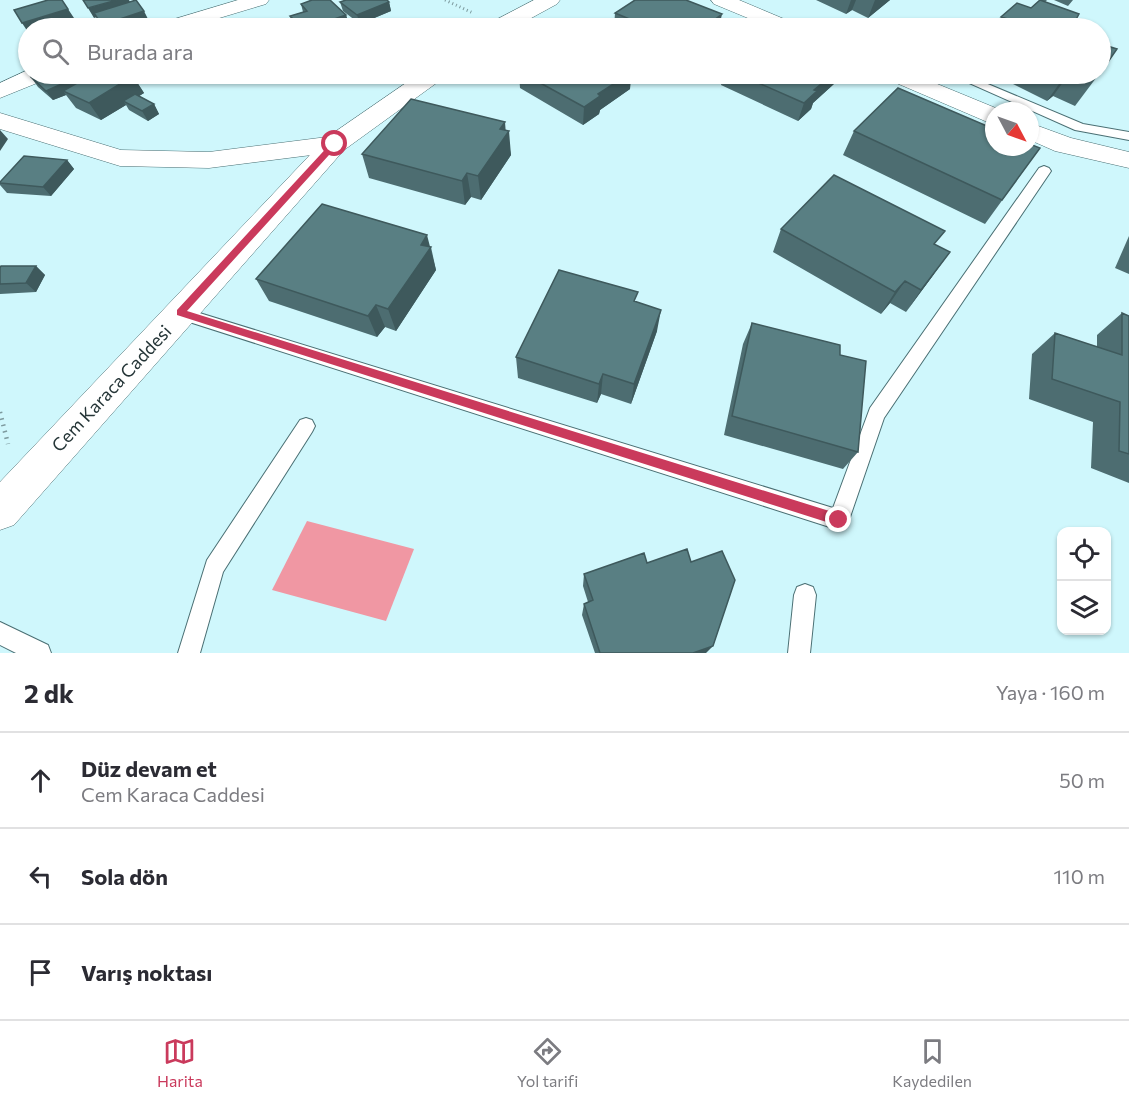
<!DOCTYPE html>
<html lang="tr">
<meta charset="utf-8">
<style>
:root{--surface:#fff;--page:#f7f7f7;--text:#2b2b33;--muted:#7c7c81;--line:#e1e1e2;--accent:#ca3a5c}
body{margin:0;font-family:Commissioner,sans-serif;background:var(--page);color:var(--text)}
.controls{position:absolute;right:18px;bottom:18px;display:grid;overflow:hidden;border-radius:12px;box-shadow:0 2px 4px #0004}
.controls button{width:54px;height:54px;display:grid;place-items:center;padding:0;border:0;border-bottom:2px solid var(--line);background:var(--surface);color:var(--text);font:30px sans-serif}
.compass{position:absolute;left:985px;top:102px;width:54px;height:54px;border-radius:50%;background:var(--surface);box-shadow:0 2px 4px #0004;rotate:131deg}
.stop{position:absolute;width:18px;height:18px;margin:-14px;border:4px solid #ca3a5c;border-radius:50%;background:#fff}
.stop.end{background:#ca3a5c;border-color:#fff;box-shadow:0 2px 6px #0008}
.list{margin:0;padding:0;list-style:none}
h2{display:flex;justify-content:space-between;align-items:center;height:78px;margin:0;padding:0 24px;font-size:26px}
h2 small{font-size:20px;font-weight:400;color:var(--muted)}
.list li{display:grid;grid-template-columns:39px 1fr auto;gap:18px;align-items:center;box-sizing:border-box;height:96px;padding:0 24px;border-top:2px solid var(--line)}
.list b{display:block;font-size:22px;white-space:nowrap}
.list p{margin:0;font-size:20px;white-space:nowrap;color:var(--muted)}
.list em{font-size:20px;font-style:normal;color:var(--muted)}
.icon{flex:none;width:33px;height:33px;fill:none;stroke:currentColor;stroke-width:2;stroke-linecap:round;stroke-linejoin:round}
.map{position:relative;flex:none;width:1129px;height:653px;overflow:hidden}
.search{position:absolute;background:var(--surface);box-shadow:0 2px 4px #0004;left:18px;right:18px;top:18px;height:66px;display:flex;align-items:center;gap:15px;box-sizing:border-box;padding:0 21px;border-radius:33px;color:var(--muted);font-size:22px}
.sheet{height:366px;background:var(--surface)}
nav{display:flex;justify-content:space-around;align-items:center;box-sizing:border-box;height:84px;border-top:2px solid var(--line);background:var(--surface);font-size:16px;color:var(--muted)}
nav a{display:grid;justify-items:center;gap:3px}
nav .on{color:var(--accent)}
.map>svg:first-child{display:block}
.water{fill:#f097a3}
.lines{fill:none;stroke-linecap:round;stroke-linejoin:round}
.lane-casing{stroke:#4a6f73;stroke-width:2}
.street-casing{stroke:#4a6f73;stroke-width:1}
.secondary-casing{stroke:#4a6f73;stroke-width:1}
.path-far1{stroke:#7d9a9e;stroke-width:3;stroke-dasharray:1 3;stroke-linecap:butt}
.path{stroke:#7d9a9e;stroke-width:4.5;stroke-dasharray:1.5 5;stroke-linecap:butt}
.lane{fill:#fff;fill-rule:evenodd}
.street{fill:#fff;fill-rule:evenodd}
.secondary{fill:#fff;fill-rule:evenodd}
.wall{fill:#4d6d71}
.shaded-wall{fill:#3e595c}
.building{fill:#597f83;stroke:#3e595c;stroke-width:1.5}
.route{fill:#ca3a5c}
.labels{text-anchor:middle;dominant-baseline:central;stroke-width:6;stroke-linejoin:round;paint-order:stroke}
.street-label{font-size:18px;fill:#253537;stroke:#fff}
</style>
<div class="map">
<svg width="1129" height="653" viewBox="0 0 1129 653">
<rect width="100%" height="100%" fill="#cff7fc"/>
<path class="water" d="M307,521L414,549L386,621L272,590Z"/>
<g class="lines">
<g class="lane-casing">
<path id="lane" d="M973,19L978,22L971,28H958Z
M949,74H964L1083,124L1129,132V140L1075,130Z
M1044,166L1049,168L1051,171L1049,174L884,418L849,520L846,527L839,530L180,319L174,318L172,313L174,308L180,307L833,508L870,408L1039,168Z
M306,418L312,420L315,426L312,432L223,572L200,653H178L207,560L300,420Z
M805,584L813,587L816,595L810,653H788L794,595L797,587Z
M0,622L48,645L51,653H16L0,645Z"/>
</g>
<g class="street-casing">
<path id="street" d="M238,0H269L266,4L186,28H154L158,24Z
M711,0H739L796,24L800,28H772L714,4Z
M28,70V74H50L47,79L0,98V83Z
M884,74H913L1003,111H994V123L985,121L887,79Z
M0,113L121,150L209,152L335,136L344,138L348,144L344,150L335,152L209,168L120,166L0,129Z
M1030,123L1071,138L1129,152V168L1055,151L1030,140Z"/>
</g>
<g class="secondary-casing">
<path id="secondary" d="M534,0H560L557,4L513,28H487L490,23Z
M419,74H446L442,79L344,150L14,525L0,530V482L326,138Z"/>
</g>
<path class="path-far1" d="M445,0L473,13"/>
<path class="path" d="M0,412L8,444"/>
<use href="#lane" class="lane"/>
<use href="#street" class="street"/>
<use href="#secondary" class="secondary"/>
</g>
<path class="wall" d="M686,0L719,28H614L615,13Z
M816,0H890L868,18L852,10L846,14Z
M1040,0H1047L1045,2L1073,25L1076,28H995L1001,17L1031,8Z
M1054,0H1073L1068,6Z
M340,2H389L391,11L360,24L343,11Z
M301,4L346,15L350,28H351H294L290,16L303,12Z
M40,74H82L86,78L133,76L144,93L139,96L154,104L159,114L148,121L129,110L126,105L101,120L76,108L66,95L53,100L38,87L31,77Z
M519,74H631L630,89L600,110L599,114L583,125L520,88Z
M723,74H839L835,83L813,103L811,109L798,121L721,85Z
M1014,74H1099L1075,106L1053,96L1047,101L1009,82Z
M506,130L511,155L481,200L471,197L465,205L369,178L362,154Z
M854,131L1040,148L985,224L843,155Z
M67,160L74,169L51,196L7,193L0,185V182Z
M781,229L936,244L934,274L906,312L890,303L881,314L773,252Z
M1129,236V274L1115,268Z
M430,247H431L436,270L396,331L385,327L377,337L269,301L256,279Z
M36,266L45,275L36,292L0,294V268Z
M636,302L657,331L631,404L601,394L597,403L518,378L516,357Z
M1122,313L1129,316V483L1091,468L1093,422L1029,399L1032,354L1055,333L1097,347V335Z
M752,323L858,452L843,469L724,435L743,344Z
M647,563L706,653H595L582,615L584,604L588,602L583,586L584,574Z"/>
<path class="shaded-wall" d="M117,0H129L132,6L94,18L88,8Z
M851,0H856L852,10L846,14Z
M875,0H890L868,18Z
M389,2L391,11L360,24L357,15Z
M68,9L74,18L40,28H28V32L22,23Z
M144,11L149,21L126,28H104L102,25Z
M722,14L719,28H709L710,23Z
M346,15L350,28H308Z
M704,20L702,28H693Z
M70,74H82L86,79L63,91L66,95L53,100L46,91Z
M279,74H289L280,77Z
M629,74H631L630,89L600,110L599,114L583,125L584,107L598,94Z
M833,74H839L835,83L813,103L811,109L798,121L804,103L814,90Z
M1066,74H1069L1053,96L1047,101Z
M133,76L144,93L128,103L123,101L126,105L101,120L89,103Z
M154,104L159,114L148,121L142,111Z
M505,122L506,135L509,131L511,155L481,200L478,176L500,129Z
M0,130L8,139L0,151Z
M67,160L74,169L51,196L43,187Z
M467,173L471,197L465,205L462,181Z
M427,235L436,270L396,331L388,309L421,245Z
M950,252L934,274L906,312L921,290Z
M36,266L45,275L36,292L26,283Z
M905,281L890,303L881,314L895,292Z
M376,305L385,327L377,337L368,316Z
M661,310L657,331L631,404L634,384Z
M603,374L601,394L597,403L599,384Z
M713,646L706,653H693Z"/>
<path class="building" d="M48,0H62L68,9L22,23L14,10Z
M83,0H117L88,8Z
M136,0L144,11L102,25L94,13Z
M312,0H330L346,15L308,28H302L290,16L307,11L301,4Z
M346,0H387L389,2L357,15L340,2Z
M635,0H686L722,14L710,23L704,20L693,28H651L615,13Z
M1040,0L1079,14L1073,25L1076,28H1033L1032,26L1001,17L1017,3L1031,8Z
M76,22L78,28H50Z
M1101,44L1117,49L1101,72Z
M40,74H70L75,78L46,91L31,77Z
M93,74H128L133,76L89,103L63,91Z
M524,74H629L598,94L600,96L584,107Z
M738,74H833L814,90L817,91L804,103Z
M898,88L994,129V147H1030V144L1040,148L1002,200L854,131Z
M135,94L154,104L142,111L123,101Z
M411,99L505,122L500,129L509,131L478,176L467,173L462,181L362,154Z
M24,156L67,160L43,187L0,183V182Z
M834,175L945,231L934,244L950,252L921,290L905,281L895,292L781,229Z
M322,204L427,235L421,245L431,247L388,309L376,305L368,316L256,279Z
M1,266H36L26,283L0,284V268Z
M559,270L638,292L634,301L661,310L634,384L603,374L599,384L516,357Z
M1122,313L1129,316V454L1119,451L1120,402L1052,379L1055,333L1122,355Z
M752,323L840,345V355L866,361L858,452L732,416Z
M687,549L691,562L722,551L735,580L713,646L693,653H600L584,604L593,600L584,574L644,553L647,563Z"/>
<path class="route" d="M332,142L339,144L187,311L839,514L843,516V524L839,526L177,315V310Z"/>
<g class="labels">
<g class="street-label">
<text transform="translate(111 388) rotate(-47)">Cem Karaca Caddesi</text>
</g>
</g>
</svg>
<div class="controls">
<button><svg class="icon" aria-label="locate" viewBox="0 0 24 24"><circle cx="12" cy="12" r="6"/><path d="M12 2v4M12 18v4M2 12h4M18 12h4"/></svg></button>
<button><svg class="icon" aria-label="layers" viewBox="0 0 24 24"><path d="M12 4l9 5-9 5-9-5zM3 14l9 5 9-5"/></svg></button>
</div>
<svg class="compass" viewBox="-18 -18 36 36"><path d="M0-13l5 13h-10z" fill="#e53935"/><path d="M0 13l5-13h-10z" fill="#7c7c81"/></svg>
<div class="stop" style="left:335px;top:144px"></div>
<div class="stop end" style="left:839px;top:520px"></div>
<div class="search"><svg class="icon" aria-label="search" viewBox="0 0 24 24"><circle cx="10" cy="10" r="6"/><path d="M15 15l6 6"/></svg>Burada ara</div>
</div>
<section class="sheet">
<h2>2 dk<small>Yaya · 160 m</small></h2>
<ul class="list">
<li><svg class="icon" aria-label="ahead" viewBox="0 0 24 24"><path d="M12 20V5M6 11l6-6 6 6"/></svg><div><b>Düz devam et</b><p>Cem Karaca Caddesi</p></div><em>50 m</em></li>
<li><svg class="icon" aria-label="left" viewBox="0 0 24 24"><path d="M17 20v-9H6M10 6l-5 5 5 5"/></svg><div><b>Sola dön</b></div><em>110 m</em></li>
<li><svg class="icon" aria-label="arrive" viewBox="0 0 24 24"><path d="M6 21V4h12l-3 4 3 4H6"/></svg><div><b>Varış noktası</b></div></li>
</ul>
</section>
<nav>
<a class="on"><svg class="icon" aria-label="map" viewBox="0 0 24 24"><path d="M3 6l6-2 6 2 6-2v14l-6 2-6-2-6 2zM9 4v14M15 6v14"/></svg>Harita</a>
<a><svg class="icon" aria-label="directions" viewBox="0 0 24 24"><path d="M12 3l9 9-9 9-9-9zM9 14v-3h6M13 9l2 2-2 2"/></svg>Yol tarifi</a>
<a><svg class="icon" aria-label="saved" viewBox="0 0 24 24"><path d="M7 4h10v16l-5-4-5 4z"/></svg>Kaydedilen</a>
</nav>
